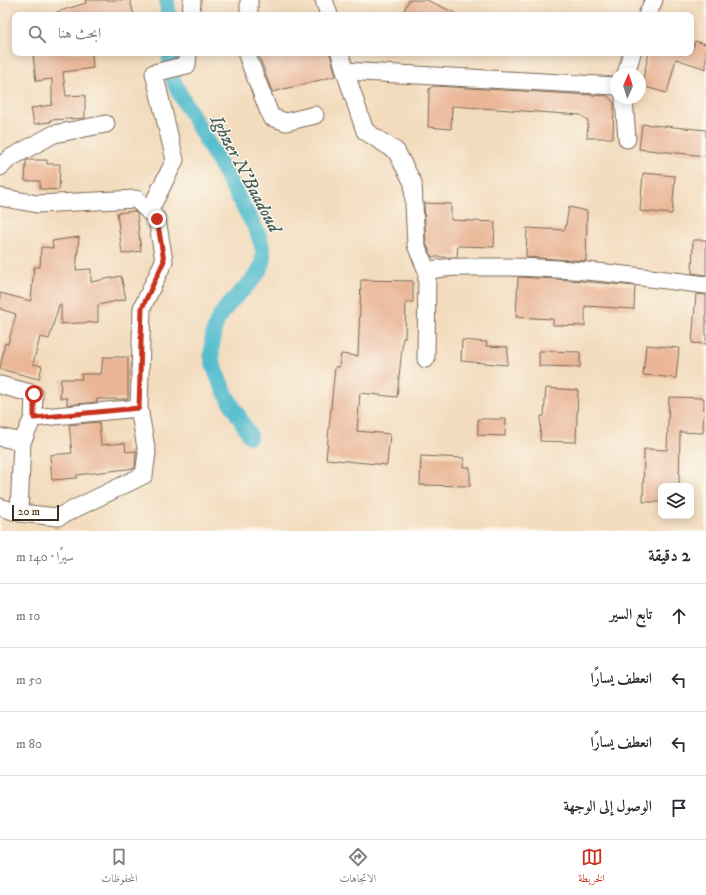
<!DOCTYPE html>
<html lang="ar">
<meta charset="utf-8">
<style>
:root{--surface:#fff;--page:#f2f2f3;--text:#2b2b33;--muted:#7c7c81;--line:#e1e1e2;--accent:#c8321e}
body{margin:0;font-family:"IM FELL DW Pica",Amiri,serif;background:var(--page);color:var(--text);direction:rtl}
.controls{position:absolute;right:12px;bottom:12px;display:grid;overflow:hidden;border-radius:8px;box-shadow:0 2px 10px #0003}
.controls button{width:36px;height:36px;display:grid;place-items:center;padding:0;border:0;border-bottom:1px solid var(--line);background:var(--surface);color:var(--text);font:20px sans-serif}
.compass{position:absolute;left:610px;top:68px;width:36px;height:36px;border-radius:50%;background:var(--surface);box-shadow:0 2px 10px #0003;rotate:3deg}
.scale{position:absolute;left:12px;bottom:10px;width:47px;box-sizing:border-box;padding-left:4px;border:2px solid #3b2a1e;border-top:0;font-size:11px;line-height:14px;white-space:nowrap;color:#3b2a1e;-webkit-text-stroke:3px #fbf7ec;paint-order:stroke}
.stop{position:absolute;width:12px;height:12px;margin:-9px;border:3px solid #c8321e;border-radius:50%;background:#fff}
.stop.end{background:#c8321e;border-color:#fff;box-shadow:0 1px 4px #0008}
.list{margin:0;padding:0;list-style:none}
h2{display:flex;justify-content:space-between;align-items:center;height:52px;margin:0;padding:0 16px;font-size:17px}
h2 small{font-size:13px;font-weight:400;color:var(--muted)}
.list li{display:grid;grid-template-columns:26px 1fr auto;gap:12px;align-items:center;box-sizing:border-box;height:64px;padding:0 16px;border-top:1px solid var(--line)}
.list b{display:block;font-size:15px;white-space:nowrap}
.list em{font-size:13px;font-style:normal;color:var(--muted)}
.icon{flex:none;width:22px;height:22px;fill:none;stroke:currentColor;stroke-width:2;stroke-linecap:round;stroke-linejoin:round}
.map{position:relative;flex:none;width:706px;height:531px;overflow:hidden;direction:ltr}
.search{position:absolute;background:var(--surface);box-shadow:0 2px 10px #0003;left:12px;right:12px;top:12px;height:44px;display:flex;align-items:center;gap:10px;box-sizing:border-box;padding:0 14px;border-radius:8px;color:var(--muted);font-size:15px}
.sheet{height:308px;background:var(--surface)}
nav{display:flex;justify-content:space-around;align-items:center;box-sizing:border-box;height:56px;border-top:1px solid var(--line);background:var(--surface);font-size:11px;color:var(--muted)}
nav a{display:grid;justify-items:center;gap:2px}
nav .on{color:var(--accent)}
.map>svg:first-child{display:block}
.lines{fill:none;stroke-linecap:round;stroke-linejoin:round}
.canal{stroke:#51bccd;stroke-width:16}
.building{fill:#eab697}
.street-casing{stroke:#7b6856;stroke-width:19}
.street{stroke:#fff;stroke-width:17}
.route{stroke:#c8321e;stroke-width:5}
.labels{text-anchor:middle;dominant-baseline:central;stroke-width:3;stroke-linejoin:round;paint-order:stroke}
.water-label{font-size:18px;font-style:italic;fill:#435d5b;stroke:#fbf7ec}
</style>
<div class="map">
<svg width="706" height="531" viewBox="0 0 706 531">
<rect width="100%" height="100%" fill="#fbf7ec"/>
<filter id="ink" filterUnits="userSpaceOnUse"><feTurbulence type="fractalNoise" baseFrequency=".025" numOctaves="2"/><feDisplacementMap in="SourceGraphic" scale="8" xChannelSelector="R" yChannelSelector="G"/><feConvolveMatrix kernelMatrix="1 2 1 2 8 2 1 2 1" color-interpolation-filters="sRGB"/></filter>
<filter id="wash" filterUnits="userSpaceOnUse"><feTurbulence type="fractalNoise" baseFrequency=".012" numOctaves="4" result="noise"/><feDisplacementMap in="SourceGraphic" scale="16" xChannelSelector="R" yChannelSelector="G"/><feGaussianBlur stdDeviation="0.9" result="paint"/><feColorMatrix in="noise" values="0 0 0 0 0 0 0 0 0 0 0 0 0 0 0 0 0 1.4 0 .05"/><feComposite in="paint" operator="in"/></filter>
<g filter="url(#wash)">
<rect width="100%" height="100%" fill="#f3dcbd"/>
<g class="lines">
<path class="canal" d="M167,0L168,15
M169,53L173,79L179,92C200,131 224,169 244,208C252,222 262,238 263,253C266,287 212,298 212,345C212,349 211,355 212,360C219,387 237,412 250,436"/>
</g>
<g id="blocks">
<path class="building" d="M85,0H130L134,15H58L57,12L86,3Z
M409,0H427L460,15H402Z
M695,41L706,44V69L676,59L667,93L641,86L649,53H691Z
M47,53H92L93,68L63,72L66,96L85,95V118L50,120L51,122L34,124L31,108L52,105V79L36,81L33,56Z
M258,53H330L336,76L272,92Z
M433,86L608,96L614,103L613,138H587L588,121L581,115L452,106L451,129L428,127L429,89Z
M642,124L706,130V156L639,149Z
M28,160H47V164H60L59,190L40,189V181H25L26,161Z
M643,173L675,176L672,214L640,211Z
M424,203L451,204V220L495,222L494,247L458,246L457,257H432L426,243Z
M569,207L587,211L586,261L526,257L527,228L565,230Z
M134,211L137,214L141,251L122,254L117,213Z
M79,237L76,270L91,269V282L121,276L126,299L98,305V322L61,324V305H59L49,339L40,337L33,364L42,366L39,379L0,369L5,343L8,344L16,314L0,309V293L31,301L34,267H40L41,247L53,248L52,241Z
M693,240H706V275L692,273Z
M518,277L571,280L635,286L634,309L585,306V326L553,325V319L516,317Z
M361,280L413,281V302H406L405,338H403L397,397L360,393L357,431L390,434L387,465L326,459L335,367H339L341,354L358,356Z
M696,294L706,295V344L692,343Z
M462,340L487,342L486,346L508,347L507,365L461,361Z
M646,345L679,348L676,378L643,375Z
M539,351L580,352V367L539,366Z
M103,357H128V399H97V402L67,405V398H60L61,379H82L81,374H101Z
M546,388L578,390L576,442L540,441L541,416H544Z
M669,397L704,398L703,433L680,432L679,486H661V502H643L644,449L667,450Z
M478,419H506L505,436L478,435Z
M99,422L101,445L125,443L126,452L136,451L135,468L77,475V478L52,480L50,455L72,453L69,425Z
M421,456L464,458L463,467H470V486L420,485Z"/>
</g>
</g>
<g filter="url(#ink)">
<use href="#blocks" fill-opacity="0" stroke="#7b6856" stroke-width="1"/>
<g class="lines">
<g class="street-casing">
<path id="street" d="M324,0L329,15
M191,15L192,0
M249,15V0
M647,15L654,0
M248,53V58L271,117L286,122L315,115
M340,53L345,71L616,86
M345,71L365,131L396,151L413,183L416,245L427,271L426,359
M626,74L632,53
M624,98L627,139
M0,167L10,158L54,134L106,124
M0,197L37,204L136,199L157,219L164,261L142,308L139,408L147,453L144,475L58,517L19,513L22,442L33,418L34,394L0,385
M149,212L175,160L154,73L187,65L188,53
M427,271C448,266 469,267 490,267C563,266 634,276 706,285
M33,418L139,408
M0,437L22,442
M0,507L19,513"/>
</g>
<use href="#street" class="street"/>
</g>
</g>
<g class="lines" filter="url(#ink)">
<path class="route" d="M34,394V418L139,408L142,308L164,261L157,219"/>
</g>
<g class="labels">
<g class="water-label">
<text transform="translate(245 174) rotate(62)">Ighzer N'Baadoud</text>
</g>
</g>
</svg>
<div class="controls">
<button><svg class="icon" aria-label="layers" viewBox="0 0 24 24"><path d="M12 4l9 5-9 5-9-5zM3 14l9 5 9-5"/></svg></button>
</div>
<svg class="compass" viewBox="-18 -18 36 36"><path d="M0-13l5 13h-10z" fill="#e53935"/><path d="M0 13l5-13h-10z" fill="#7c7c81"/></svg>
<div class="scale">20 m</div>
<div class="stop" style="left:34px;top:394px"></div>
<div class="stop end" style="left:157px;top:219px"></div>
<div class="search"><svg class="icon" aria-label="search" viewBox="0 0 24 24"><circle cx="10" cy="10" r="6"/><path d="M15 15l6 6"/></svg>ابحث هنا</div>
</div>
<section class="sheet">
<h2>2 دقيقة<small>سيرًا · 140 m</small></h2>
<ul class="list">
<li><svg class="icon" aria-label="ahead" viewBox="0 0 24 24"><path d="M12 20V5M6 11l6-6 6 6"/></svg><div><b>تابع السير</b></div><em>10 m</em></li>
<li><svg class="icon" aria-label="left" viewBox="0 0 24 24"><path d="M17 20v-9H6M10 6l-5 5 5 5"/></svg><div><b>انعطف يسارًا</b></div><em>50 m</em></li>
<li><svg class="icon" aria-label="left" viewBox="0 0 24 24"><path d="M17 20v-9H6M10 6l-5 5 5 5"/></svg><div><b>انعطف يسارًا</b></div><em>80 m</em></li>
<li><svg class="icon" aria-label="arrive" viewBox="0 0 24 24"><path d="M6 21V4h12l-3 4 3 4H6"/></svg><div><b>الوصول إلى الوجهة</b></div></li>
</ul>
</section>
<nav>
<a class="on"><svg class="icon" aria-label="map" viewBox="0 0 24 24"><path d="M3 6l6-2 6 2 6-2v14l-6 2-6-2-6 2zM9 4v14M15 6v14"/></svg>الخريطة</a>
<a><svg class="icon" aria-label="directions" viewBox="0 0 24 24"><path d="M12 3l9 9-9 9-9-9zM9 14v-3h6M13 9l2 2-2 2"/></svg>الاتجاهات</a>
<a><svg class="icon" aria-label="saved" viewBox="0 0 24 24"><path d="M7 4h10v16l-5-4-5 4z"/></svg>المحفوظات</a>
</nav>
